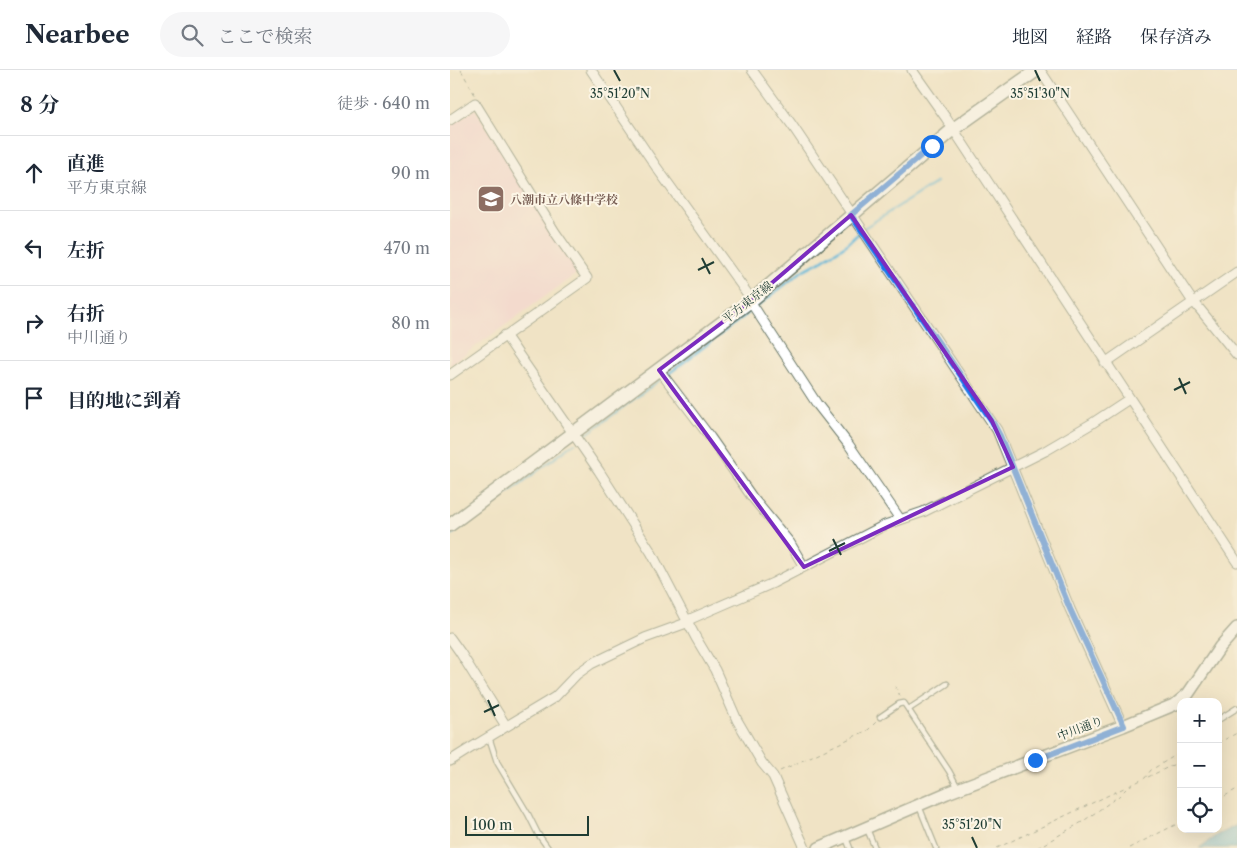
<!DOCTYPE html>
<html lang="ja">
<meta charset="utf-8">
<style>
:root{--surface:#fff;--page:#f6f6f7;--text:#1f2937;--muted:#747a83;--line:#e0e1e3}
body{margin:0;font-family:"Libre Caslon Text","Noto Serif JP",serif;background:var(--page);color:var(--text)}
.controls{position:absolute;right:15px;bottom:15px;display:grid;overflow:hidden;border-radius:10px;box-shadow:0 5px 20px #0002}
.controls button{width:45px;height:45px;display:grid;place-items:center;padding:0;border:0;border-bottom:1px solid var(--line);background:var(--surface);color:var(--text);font:25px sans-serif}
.scale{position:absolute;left:15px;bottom:12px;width:124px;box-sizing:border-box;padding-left:5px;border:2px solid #1f3d34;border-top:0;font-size:14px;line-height:18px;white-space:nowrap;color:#1f3d34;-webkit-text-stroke:4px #fcf5e5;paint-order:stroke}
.stop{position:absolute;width:15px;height:15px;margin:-11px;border:4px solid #1a73e8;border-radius:50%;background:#fff}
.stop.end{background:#1a73e8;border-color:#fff;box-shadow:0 1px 5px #0008}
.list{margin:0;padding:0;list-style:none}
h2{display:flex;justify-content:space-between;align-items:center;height:65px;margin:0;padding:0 20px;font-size:21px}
h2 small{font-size:16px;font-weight:400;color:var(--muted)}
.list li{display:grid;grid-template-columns:32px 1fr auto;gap:15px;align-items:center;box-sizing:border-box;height:75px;padding:0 20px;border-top:1px solid var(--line)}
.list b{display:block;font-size:19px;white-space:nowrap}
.list p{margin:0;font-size:16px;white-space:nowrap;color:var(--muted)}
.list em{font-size:16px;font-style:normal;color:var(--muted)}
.icon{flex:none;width:28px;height:28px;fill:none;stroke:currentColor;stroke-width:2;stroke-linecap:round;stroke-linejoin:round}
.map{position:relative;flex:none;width:787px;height:778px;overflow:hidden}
header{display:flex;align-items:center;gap:30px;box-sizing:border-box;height:70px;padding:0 25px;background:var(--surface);border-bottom:1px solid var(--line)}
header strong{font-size:24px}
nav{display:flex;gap:28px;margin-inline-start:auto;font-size:18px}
.search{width:350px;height:45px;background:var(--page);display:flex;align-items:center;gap:12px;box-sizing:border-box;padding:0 18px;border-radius:28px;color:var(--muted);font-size:19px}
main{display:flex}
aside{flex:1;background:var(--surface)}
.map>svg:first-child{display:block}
.built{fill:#f6cfd8}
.water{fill:#5bb6d8;stroke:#3d7a86}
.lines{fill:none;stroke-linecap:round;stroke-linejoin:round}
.stream{stroke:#5bb6d8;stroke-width:2.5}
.service-casing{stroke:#687767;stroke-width:7}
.minor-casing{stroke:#687767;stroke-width:11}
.tertiary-casing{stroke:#687767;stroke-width:14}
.secondary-casing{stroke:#687767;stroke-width:15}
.path{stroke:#687767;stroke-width:1;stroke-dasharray:4 4;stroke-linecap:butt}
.service{stroke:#fff;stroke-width:4.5}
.minor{stroke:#fff;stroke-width:9}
.tertiary{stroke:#fff;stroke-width:11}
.secondary{stroke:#fff;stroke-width:12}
.route{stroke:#1a73e8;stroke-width:6}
.marked{fill:none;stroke:#7b2cbf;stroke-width:4;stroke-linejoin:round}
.ticks{fill:none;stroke:#1f3d34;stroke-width:2}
.labels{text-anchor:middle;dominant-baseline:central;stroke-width:4;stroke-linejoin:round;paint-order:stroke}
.education-label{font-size:12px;font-weight:bold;fill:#785e54;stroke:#fcf5e5;text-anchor:start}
.street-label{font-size:12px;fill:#1f3d34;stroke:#fcf5e5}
.ticks-label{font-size:12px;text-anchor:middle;fill:#1f3d34;stroke:#fcf5e5;stroke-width:4;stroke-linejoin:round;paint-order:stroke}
</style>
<header>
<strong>Nearbee</strong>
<div class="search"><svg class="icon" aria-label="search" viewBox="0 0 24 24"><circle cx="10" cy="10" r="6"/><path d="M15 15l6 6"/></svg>ここで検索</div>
<nav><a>地図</a><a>経路</a><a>保存済み</a></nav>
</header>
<main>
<aside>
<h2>8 分<small>徒歩 · 640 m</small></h2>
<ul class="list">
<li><svg class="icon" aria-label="ahead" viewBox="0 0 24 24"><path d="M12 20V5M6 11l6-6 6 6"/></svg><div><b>直進</b><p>平方東京線</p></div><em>90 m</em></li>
<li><svg class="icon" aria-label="left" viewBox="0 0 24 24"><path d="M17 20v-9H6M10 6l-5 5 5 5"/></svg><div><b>左折</b></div><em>470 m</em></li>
<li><svg class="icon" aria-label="right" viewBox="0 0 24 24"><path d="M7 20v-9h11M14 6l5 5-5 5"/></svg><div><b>右折</b><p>中川通り</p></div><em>80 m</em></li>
<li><svg class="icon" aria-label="arrive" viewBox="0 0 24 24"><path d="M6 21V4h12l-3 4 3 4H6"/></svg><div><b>目的地に到着</b></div></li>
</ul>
</aside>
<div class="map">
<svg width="787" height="778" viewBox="0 0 787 778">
<rect width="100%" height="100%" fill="#fcf5e5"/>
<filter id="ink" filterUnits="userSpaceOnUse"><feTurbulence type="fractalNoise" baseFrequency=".02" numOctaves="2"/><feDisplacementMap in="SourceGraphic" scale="10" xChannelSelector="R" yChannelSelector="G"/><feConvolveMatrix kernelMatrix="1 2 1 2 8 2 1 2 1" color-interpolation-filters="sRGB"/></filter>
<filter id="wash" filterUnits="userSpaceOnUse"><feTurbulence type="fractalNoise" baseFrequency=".0096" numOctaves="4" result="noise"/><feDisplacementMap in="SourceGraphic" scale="20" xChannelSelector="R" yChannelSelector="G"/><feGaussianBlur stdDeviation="1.12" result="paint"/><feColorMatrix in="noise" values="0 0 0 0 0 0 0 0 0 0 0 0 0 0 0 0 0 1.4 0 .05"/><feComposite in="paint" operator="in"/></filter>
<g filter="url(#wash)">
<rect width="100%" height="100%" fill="#f0e3c5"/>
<path class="built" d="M25,39L129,202L0,295V56Z"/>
<path class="water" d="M787,755V778H749L767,765Z"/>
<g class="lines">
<path class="stream" d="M414,158L487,112
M308,236L352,201L371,191L396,175L409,163
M217,305L301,241
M130,369L211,309
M0,466L125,373"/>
</g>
</g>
<g filter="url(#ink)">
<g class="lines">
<g class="service-casing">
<path id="service" d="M459,639L497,614
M430,647L449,634L454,633L499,701L508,718
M768,650L787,638
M39,667L47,692L78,744L88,764L98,778
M469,736L486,778
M417,759L425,778
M396,768L400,778"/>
</g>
<g class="minor-casing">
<path id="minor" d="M141,0L207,98L302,230
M302,0L342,55L547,360L620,539L673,656
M462,0L496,48L787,492
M590,0L743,232
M0,50L25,33L105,162L137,208L0,305
M300,231L367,334L399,375L450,449
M744,232L787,285
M55,265L149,401L201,482L246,568L265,600L287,650L312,693L323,706L355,778
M655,293L787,202
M209,300L260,367L302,427L340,473L354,497
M238,550L323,513L435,455L473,442L595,381L641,354L679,329
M0,568L10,582L56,656
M0,691L19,679L105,627L127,604L141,594L195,568L239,552"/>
</g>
<g class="tertiary-casing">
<path id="tertiary" d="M369,778L497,723L673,656L726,634L738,624L770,577L787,558"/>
</g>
<g class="secondary-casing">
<path id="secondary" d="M0,455L302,230L502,60L587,0"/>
</g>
<path class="path" d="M11,0L25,25
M445,616L450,626
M768,673L787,663
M330,701L418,660L426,652
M698,707L731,691
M768,730L787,719
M547,778L676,717
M587,778L632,752L669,726L679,716L695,708L701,700L731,682
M679,778L731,752"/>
<use href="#service" class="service"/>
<use href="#minor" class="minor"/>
<use href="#tertiary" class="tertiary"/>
<use href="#secondary" class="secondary"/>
</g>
</g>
<g class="lines" filter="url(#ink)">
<path class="route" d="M482,76L401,145L542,351L550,366L620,539L674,656L585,690"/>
</g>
<path d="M0 0H787V778H0ZM401,145L542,351L563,397L354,497L209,300L302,230Z" fill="#f0e3c5" fill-opacity=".55" fill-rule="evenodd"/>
<path class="marked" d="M401,145L542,351L563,397L354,497L209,300L302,230Z"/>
<path class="ticks" d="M164,0L170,11M585,0L590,11M252,188L260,204M248,200L264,192M729,308L736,324M724,320L740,312M383,469L391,485M379,481L395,473M38,630L45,646M34,642L49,635M522,767L527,778"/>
<defs>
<g id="school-square" transform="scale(1.4375)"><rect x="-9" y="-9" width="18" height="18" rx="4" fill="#8d6e63" stroke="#fcf5e5"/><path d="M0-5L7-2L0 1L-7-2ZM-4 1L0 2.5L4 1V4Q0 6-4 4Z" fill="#fff"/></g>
</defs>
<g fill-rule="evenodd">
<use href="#school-square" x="41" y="129"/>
</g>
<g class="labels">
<g class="education-label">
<text x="60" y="129">八潮市立八條中学校</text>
</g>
<g class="street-label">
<text transform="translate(297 232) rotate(-38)">平方東京線</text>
<text transform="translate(630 658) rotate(-21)">中川通り</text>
</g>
</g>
<g class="ticks-label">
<text x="170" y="28">35°51'20"N</text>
<text x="590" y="28">35°51'30"N</text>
<text x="522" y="759">35°51'20"N</text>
</g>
</svg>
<div class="controls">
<button>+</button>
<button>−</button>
<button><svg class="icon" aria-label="locate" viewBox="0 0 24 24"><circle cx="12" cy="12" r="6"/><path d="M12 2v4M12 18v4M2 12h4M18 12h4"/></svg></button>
</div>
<div class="scale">100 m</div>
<div class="stop" style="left:482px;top:76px"></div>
<div class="stop end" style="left:585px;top:690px"></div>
</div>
</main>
